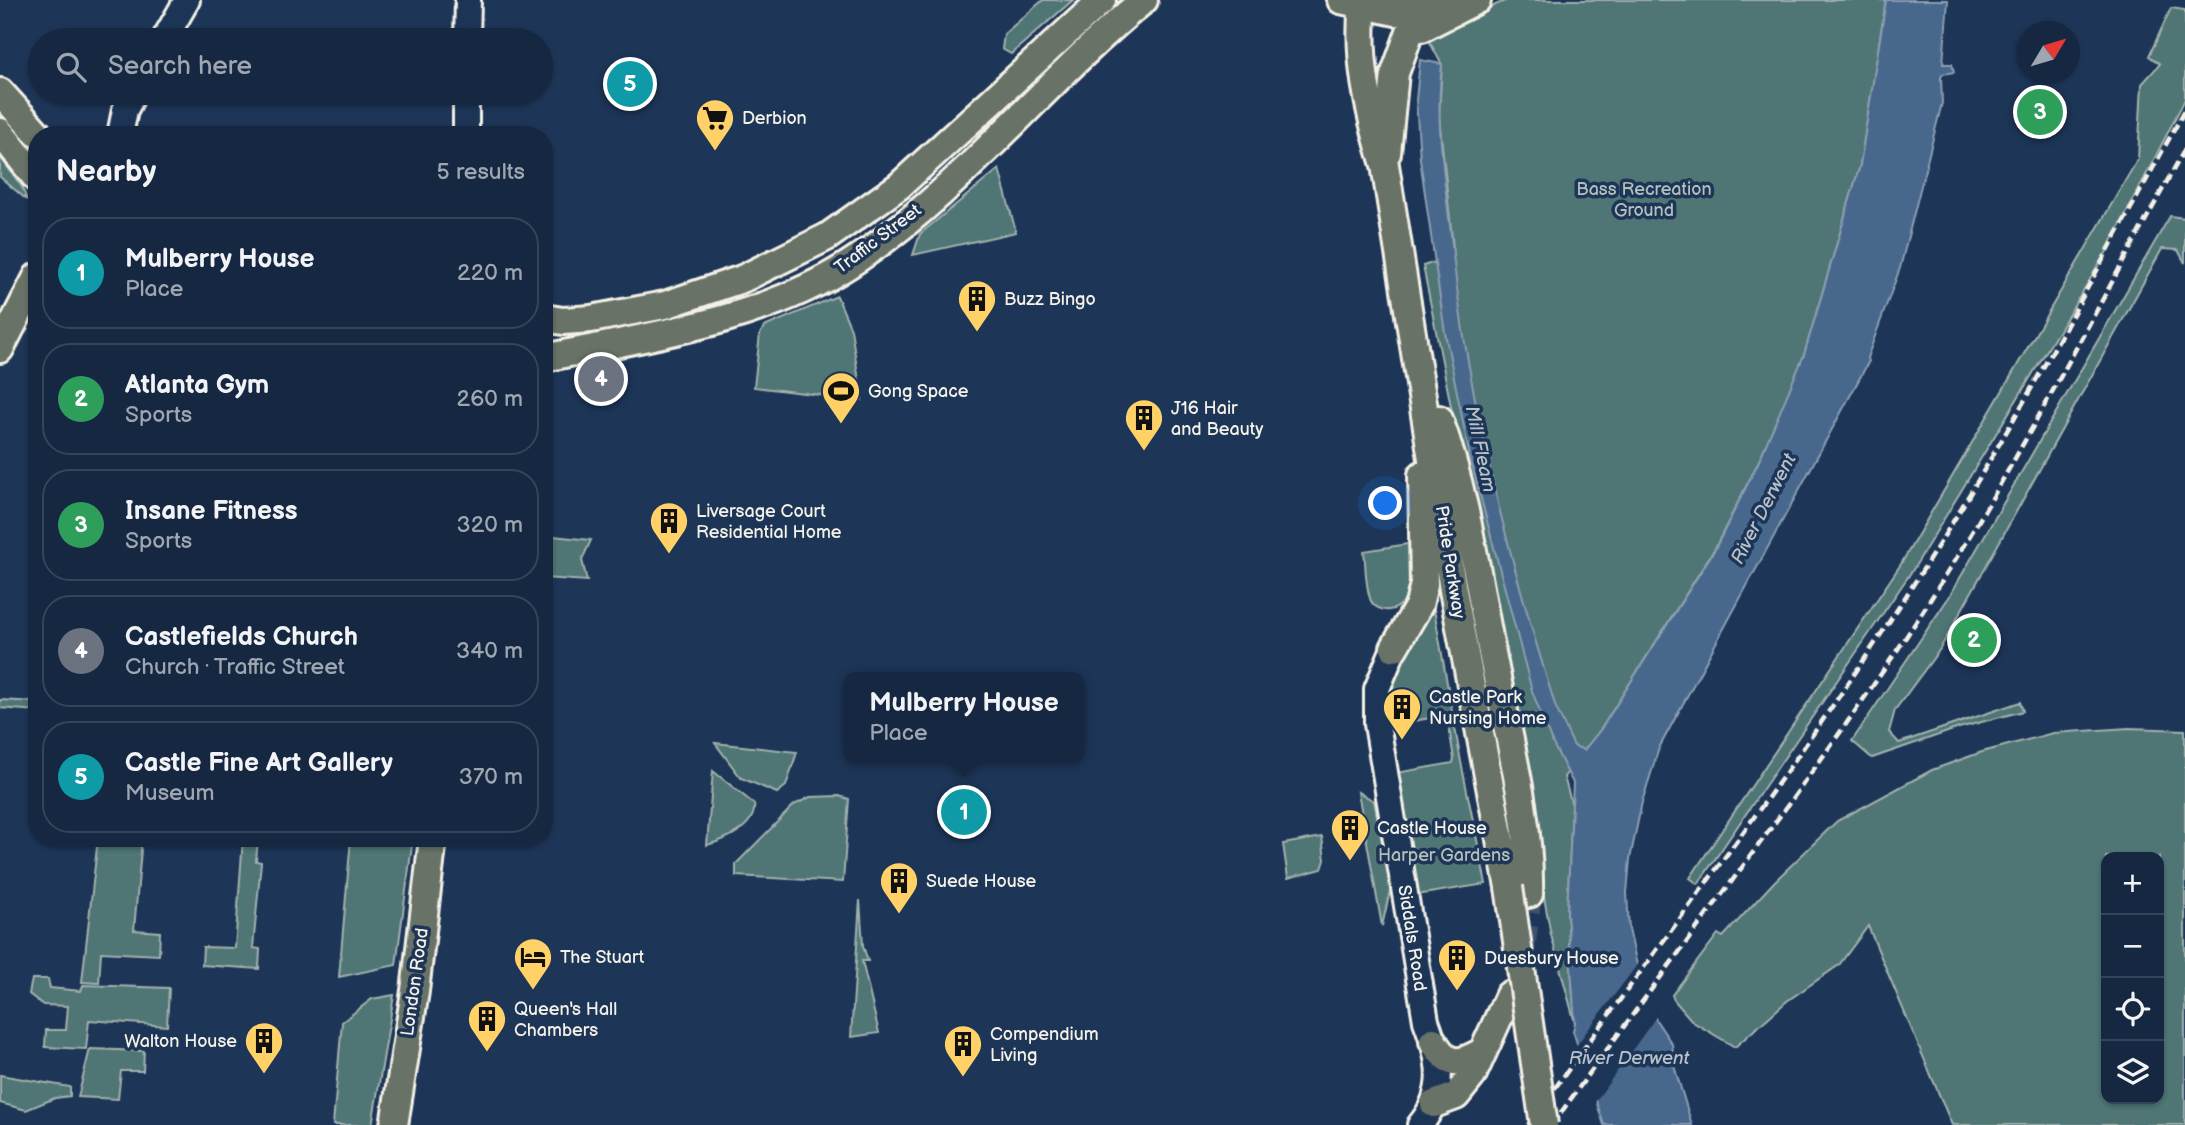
<!DOCTYPE html>
<meta charset="utf-8">
<style>
:root{--surface:#162841;--page:#23344c;--text:#f1f3f6;--muted:#9ea6b1;--line:#35445a;--accent:#8abfa5}
body{margin:0;font-family:"Balsamiq Sans",sans-serif;background:var(--page);color:var(--text)}
.controls{position:absolute;right:21px;bottom:21px;display:grid;overflow:hidden;border-radius:14px;box-shadow:0 2px 5px #0004}
.controls button{width:63px;height:63px;display:grid;place-items:center;padding:0;border:0;border-bottom:2px solid var(--line);background:var(--surface);color:var(--text);font:35px sans-serif}
.compass{position:absolute;left:2017px;top:21px;width:63px;height:63px;border-radius:50%;background:var(--surface);box-shadow:0 2px 5px #0004;rotate:52deg}
.you{position:absolute;left:1386px;top:504px;width:24px;height:24px;margin:-18px;border:5px solid #fff;border-radius:50%;background:#1a73e8;box-shadow:0 0 0 10px #1a73e833}
.badge{display:grid;place-items:center;width:46px;height:46px;border-radius:50%;background:var(--accent);color:#fff;font-size:23px;font-weight:700}
.pin{position:absolute;translate:-50% -50%;border:4px solid #fff;box-shadow:0 2px 7px #0006}
.popup{position:absolute;left:843px;top:672px;width:242px;height:91px;box-sizing:border-box;display:grid;place-content:center;border-radius:14px;background:var(--surface);filter:drop-shadow(0 2px 5px #0005);font-size:23px;white-space:nowrap;color:var(--muted)}
.popup b{font-size:26px;color:var(--text)}
.popup::after{content:'';position:absolute;left:50%;top:100%;margin-left:-14px;border:14px solid transparent;border-top-color:var(--surface)}
.list{margin:0;padding:0;list-style:none}
h2{display:flex;justify-content:space-between;align-items:center;height:91px;margin:0;padding:0 28px;font-size:30px}
h2 small{font-size:23px;font-weight:400;color:var(--muted)}
.list li{display:grid;grid-template-columns:46px 1fr auto;gap:21px;align-items:center;box-sizing:border-box;height:112px;margin:0 14px 14px;padding:0 14px;border:2px solid var(--line);border-radius:28px}
.list b{display:block;font-size:26px;white-space:nowrap}
.list p{margin:0;font-size:23px;white-space:nowrap;color:var(--muted)}
.list em{font-size:23px;font-style:normal;color:var(--muted)}
.icon{flex:none;width:38px;height:38px;fill:none;stroke:currentColor;stroke-width:2;stroke-linecap:round;stroke-linejoin:round}
.map{position:relative;flex:none;width:2185px;height:1125px;overflow:hidden}
.search{position:absolute;background:var(--surface);box-shadow:0 2px 5px #0004;left:28px;top:28px;width:525px;height:77px;display:flex;align-items:center;gap:18px;box-sizing:border-box;padding:0 24px;border-radius:38px;color:var(--muted);font-size:26px}
.panel{position:absolute;background:var(--surface);box-shadow:0 2px 5px #0004;left:28px;top:126px;width:525px;height:721px;border-radius:28px}
.map>svg:first-child{display:block}
.green{fill:#507475;stroke:#a2b2ae;stroke-width:2;fill-rule:evenodd}
.water{fill:#46678c;stroke:#8c9eb1;stroke-width:2}
.pier{fill:#1d3557}
.lines{fill:none;stroke-linecap:round;stroke-linejoin:round}
.primary-tunnel{stroke:#3d516d;stroke-width:26;stroke-dasharray:26 13;stroke-linecap:butt}
.secondary-casing{stroke:#f4f1e8;stroke-width:30}
.primary-casing{stroke:#f4f1e8;stroke-width:32}
.secondary{stroke:#1d3557;stroke-width:24}
.primary{stroke:#697266;stroke-width:26}
.rail{stroke:#f4f1e8;stroke-width:4.5;stroke-dasharray:10 5;stroke-linecap:butt}
.primary-bridge-casing{stroke:#f4f1e8;stroke-width:32;stroke-linecap:butt}
.primary-bridge{stroke:#697266;stroke-width:26}
.labels{text-anchor:middle;dominant-baseline:central;stroke-width:7;stroke-linejoin:round;paint-order:stroke}
.poi-label{font-size:18px;fill:#f4f1e8;stroke:#1d3557;text-anchor:start}
.park-label{font-size:18px;fill:#b2bfba;stroke:#1d3557}
.street-label{font-size:18px;fill:#f4f1e8;stroke:#1d3557}
.water-label{font-size:19px;font-style:italic;fill:#b7c1c8;stroke:#1d3557}
</style>
<div class="map">
<svg width="2185" height="1125" viewBox="0 0 2185 1125">
<rect width="100%" height="100%" fill="#1d3557"/>
<filter id="ink" filterUnits="userSpaceOnUse"><feTurbulence type="fractalNoise" baseFrequency=".0143" numOctaves="2"/><feDisplacementMap in="SourceGraphic" scale="14" xChannelSelector="R" yChannelSelector="G"/><feConvolveMatrix kernelMatrix="1 2 1 2 8 2 1 2 1" color-interpolation-filters="sRGB"/></filter>
<g filter="url(#ink)">
<path class="green" d="M1043,0H1073L1011,54L1002,49L1004,34Z
M1507,0H1886L1860,165L1804,355L1790,391L1758,463L1715,548L1601,729L1564,777L1572,805L1567,913L1575,1023L1551,935L1481,557L1423,266L1454,256L1439,116L1442,65L1426,35Z
M2171,8L2185,10V99L2105,255L1914,568L1698,884L1690,878L1901,564L2138,159L2142,84L2160,64L2149,56Z
M0,157L22,187L27,200L0,177Z
M999,169L1016,232L913,255L920,234Z
M2170,216L2185,218V263L2178,250L2162,249L1940,649L1895,710L1889,732L1899,743L2020,702L2023,711L1959,728L1872,758L1852,741L1949,597Z
M837,296L851,329L862,400L754,387L760,334L764,327Z
M544,535L591,540L582,560L587,581L544,578Z
M1414,543C1413,564 1416,606 1389,610C1382,611 1374,607 1371,601C1365,587 1366,566 1364,551Z
M1432,598L1461,762L1486,884L1416,895L1396,773L1453,763L1454,759L1447,715L1391,725C1382,679 1412,638 1432,598Z
M0,700L37,702V711L0,708Z
M2129,728L2185,730V1125H1952L1868,926L1839,965L1787,1001L1735,1047L1693,1022L1674,1000L1672,995L1718,934L1723,937L1774,882L1837,821L1932,770L1982,752L2053,733ZM2106,857H2159V1099H2106Z
M715,743L797,752L786,786L777,793L741,778Z
M713,771L754,804C757,826 726,840 707,845Z
M1358,792L1374,801L1391,887L1382,926Z
M839,796L849,799L843,882L736,876V864L794,805L810,797Z
M1322,837L1325,860L1322,869L1288,878L1283,844Z
M98,838H142L134,930L160,932L159,955L101,952L99,983L82,982Z
M243,838H258L256,861L261,862L253,948L260,949L259,969L202,965L203,947L235,948Z
M351,838H413L396,965L339,977Z
M860,900L863,946L868,961H862L879,1033L851,1037Z
M32,979H48L50,988L81,991L83,985L169,988L167,1026L89,1020L86,1049L45,1047L46,1030H66L68,1006L43,1005L29,994Z
M394,995L372,1125H333L342,1022L372,999Z
M90,1049L144,1051L143,1071H121L118,1099L78,1097Z
M0,1075L70,1087V1096L55,1098L26,1110L0,1103Z"/>
<path class="water" d="M1886,0H1948L1943,64H1952L1954,72L1943,74L1941,77L1942,103L1900,268L1867,358L1869,361L1659,748L1642,802L1630,859L1627,893L1629,929L1636,961L1656,1020L1672,1044L1675,1069L1692,1125H1604L1573,1031L1575,1023L1567,913L1573,783L1551,740L1532,691L1470,457L1445,333L1420,159L1416,100L1420,60L1442,64C1434,129 1447,190 1453,254C1469,407 1510,562 1556,708L1574,746L1584,750L1601,729L1715,549L1758,463L1804,355L1860,165Z"/>
<path class="pier" d="M1640,961L1658,1014L1593,1105L1575,1047Z"/>
<g class="lines">
<path class="primary-tunnel" d="M1522,951L1529,894"/>
<g class="secondary-casing">
<path id="secondary" d="M164,40L187,0
M467,40L468,0
M120,135L125,110L134,93
M466,135V93
M1394,648L1377,689V724L1426,1021C1440,1058 1448,1091 1420,1125"/>
</g>
<g class="primary-casing">
<path id="primary" d="M1341,0L1396,12L1439,0
M1363,0C1357,58 1368,110 1385,165L1453,590L1509,887
M1422,28L1477,0
M0,92L39,135
M0,132L37,179
M1387,153L1395,73L1419,7V0
M544,318L563,321L591,319L665,305L742,279L827,237L899,186L1102,0
M0,349L37,277
M544,358C645,337 760,322 848,265C958,195 1042,83 1144,0
M1439,419C1468,499 1478,585 1495,668C1509,739 1531,822 1529,894
M1394,648L1419,605L1424,584L1422,475
M1433,1041C1448,1065 1455,1066 1480,1053
M1434,1104L1456,1096L1472,1076L1509,995
M394,1125L415,991L433,838"/>
</g>
<use href="#secondary" class="secondary"/>
<use href="#primary" class="primary"/>
<path class="rail" d="M1528,1125C1658,946 1794,771 1913,585C2012,432 2097,269 2185,110
M1552,1125C1667,965 1789,810 1900,646C2006,488 2092,315 2185,149"/>
<g class="primary-bridge-casing">
<path id="primary-bridge" d="M1509,887L1544,1125"/>
</g>
<use href="#primary-bridge" class="primary-bridge"/>
</g>
</g>
<defs>
<g id="supermarket-pin" transform="scale(2.0125)"><path d="M0 17L-7.5 6A9.5 9.5 0 1 1 7.5 6Z" fill="#ffd166" stroke="#1d3557"/><path d="M-6-5.5h2.5l.6 2H6L4.5 2H-2.5L-4.4-4H-6ZM-1.5 3.2a1.3 1.3 0 1 0 .1 0ZM3 3.2a1.3 1.3 0 1 0 .1 0Z" fill="#111"/></g>
<g id="building-pin" transform="scale(2.0125)"><path d="M0 17L-7.5 6A9.5 9.5 0 1 1 7.5 6Z" fill="#ffd166" stroke="#1d3557"/><path d="M-4-6H4V6H1V3H-1V6H-4ZM-2.5-4.3h1.7v1.8h-1.7ZM.8-4.3h1.7v1.8H.8ZM-2.5-1h1.7V.8h-1.7ZM.8-1h1.7V.8H.8Z" fill="#111"/></g>
<g id="stadium-pin" transform="scale(2.0125)"><path d="M0 17L-7.5 6A9.5 9.5 0 1 1 7.5 6Z" fill="#ffd166" stroke="#1d3557"/><path d="M0-5a6.5 5 0 1 0 0 10a6.5 5 0 1 0 0-10ZM-3.5-1.8h7v3.6h-7Z" fill="#111"/></g>
<g id="hotel-pin" transform="scale(2.0125)"><path d="M0 17L-7.5 6A9.5 9.5 0 1 1 7.5 6Z" fill="#ffd166" stroke="#1d3557"/><path d="M-6-4.5h1.5V1H6V5H4.5V3h-9V5H-6ZM-4 0a1.8 1.8 0 1 1 3.6 0ZM.5 0V-2.5h3Q6-2.5 6 0Z" fill="#111"/></g>
</defs>
<g fill-rule="evenodd">
<use href="#supermarket-pin" x="715" y="118"/>
<use href="#building-pin" x="977" y="299"/>
<use href="#stadium-pin" x="841" y="391"/>
<use href="#building-pin" x="1144" y="418"/>
<use href="#building-pin" x="669" y="521"/>
<use href="#building-pin" x="1402" y="707"/>
<use href="#building-pin" x="1350" y="828"/>
<use href="#building-pin" x="899" y="881"/>
<use href="#hotel-pin" x="533" y="957"/>
<use href="#building-pin" x="1457" y="958"/>
<use href="#building-pin" x="487" y="1019"/>
<use href="#building-pin" x="264" y="1041"/>
<use href="#building-pin" x="963" y="1044"/>
</g>
<g class="labels">
<g class="poi-label">
<text x="742" y="118">Derbion</text>
<text x="1004" y="299">Buzz Bingo</text>
<text x="868" y="391">Gong Space</text>
<text x="1171" y="408">J16 Hair<tspan x="1171" dy="21">and Beauty</tspan></text>
<text x="696" y="511">Liversage Court<tspan x="696" dy="21">Residential Home</tspan></text>
<text x="1429" y="697">Castle Park<tspan x="1429" dy="21">Nursing Home</tspan></text>
<text x="1377" y="828">Castle House</text>
<text x="926" y="881">Suede House</text>
<text x="560" y="957">The Stuart</text>
<text x="1484" y="958">Duesbury House</text>
<text x="514" y="1009">Queen's Hall<tspan x="514" dy="21">Chambers</tspan></text>
<text x="990" y="1034">Compendium<tspan x="990" dy="21">Living</tspan></text>
<text x="237" y="1041" text-anchor="end">Walton House</text>
</g>
<g class="park-label">
<text x="1644" y="189">Bass Recreation<tspan x="1644" dy="21">Ground</tspan></text>
<text x="1444" y="855">Harper Gardens</text>
</g>
<g class="street-label">
<text transform="translate(878 239) rotate(-37)">Traffic Street</text>
<text transform="translate(1450 562) rotate(81)">Pride Parkway</text>
<text transform="translate(1412 938) rotate(81)">Siddals Road</text>
<text transform="translate(415 982) rotate(-82)">London Road</text>
</g>
<g class="water-label">
<text transform="translate(1480 449) rotate(78)">Mill Fleam</text>
<text transform="translate(1764 509) rotate(-63)">River Derwent</text>
<text x="1629" y="1058">River Derwent</text>
</g>
</g>
</svg>
<div class="controls">
<button>+</button>
<button>−</button>
<button><svg class="icon" aria-label="locate" viewBox="0 0 24 24"><circle cx="12" cy="12" r="6"/><path d="M12 2v4M12 18v4M2 12h4M18 12h4"/></svg></button>
<button><svg class="icon" aria-label="layers" viewBox="0 0 24 24"><path d="M12 4l9 5-9 5-9-5zM3 14l9 5 9-5"/></svg></button>
</div>
<svg class="compass" viewBox="-18 -18 36 36"><path d="M0-13l5 13h-10z" fill="#e53935"/><path d="M0 13l5-13h-10z" fill="#9ea6b1"/></svg>
<div class="you"></div>
<div class="pin badge" style="left:964px;top:812px;background:#0f9aa8">1</div>
<div class="popup"><b>Mulberry House</b>Place</div>
<div class="pin badge" style="left:1974px;top:640px;background:#2e9e5b">2</div>
<div class="pin badge" style="left:2040px;top:112px;background:#2e9e5b">3</div>
<div class="pin badge" style="left:601px;top:379px;background:#6b7280">4</div>
<div class="pin badge" style="left:630px;top:84px;background:#0f9aa8">5</div>
<div class="search"><svg class="icon" aria-label="search" viewBox="0 0 24 24"><circle cx="10" cy="10" r="6"/><path d="M15 15l6 6"/></svg>Search here</div>
<section class="panel">
<h2>Nearby<small>5 results</small></h2>
<ul class="list">
<li><span class="badge" style="background:#0f9aa8">1</span><div><b>Mulberry House</b><p>Place</p></div><em>220 m</em></li>
<li><span class="badge" style="background:#2e9e5b">2</span><div><b>Atlanta Gym</b><p>Sports</p></div><em>260 m</em></li>
<li><span class="badge" style="background:#2e9e5b">3</span><div><b>Insane Fitness</b><p>Sports</p></div><em>320 m</em></li>
<li><span class="badge" style="background:#6b7280">4</span><div><b>Castlefields Church</b><p>Church · Traffic Street</p></div><em>340 m</em></li>
<li><span class="badge" style="background:#0f9aa8">5</span><div><b>Castle Fine Art Gallery</b><p>Museum</p></div><em>370 m</em></li>
</ul>
</section>
</div>
